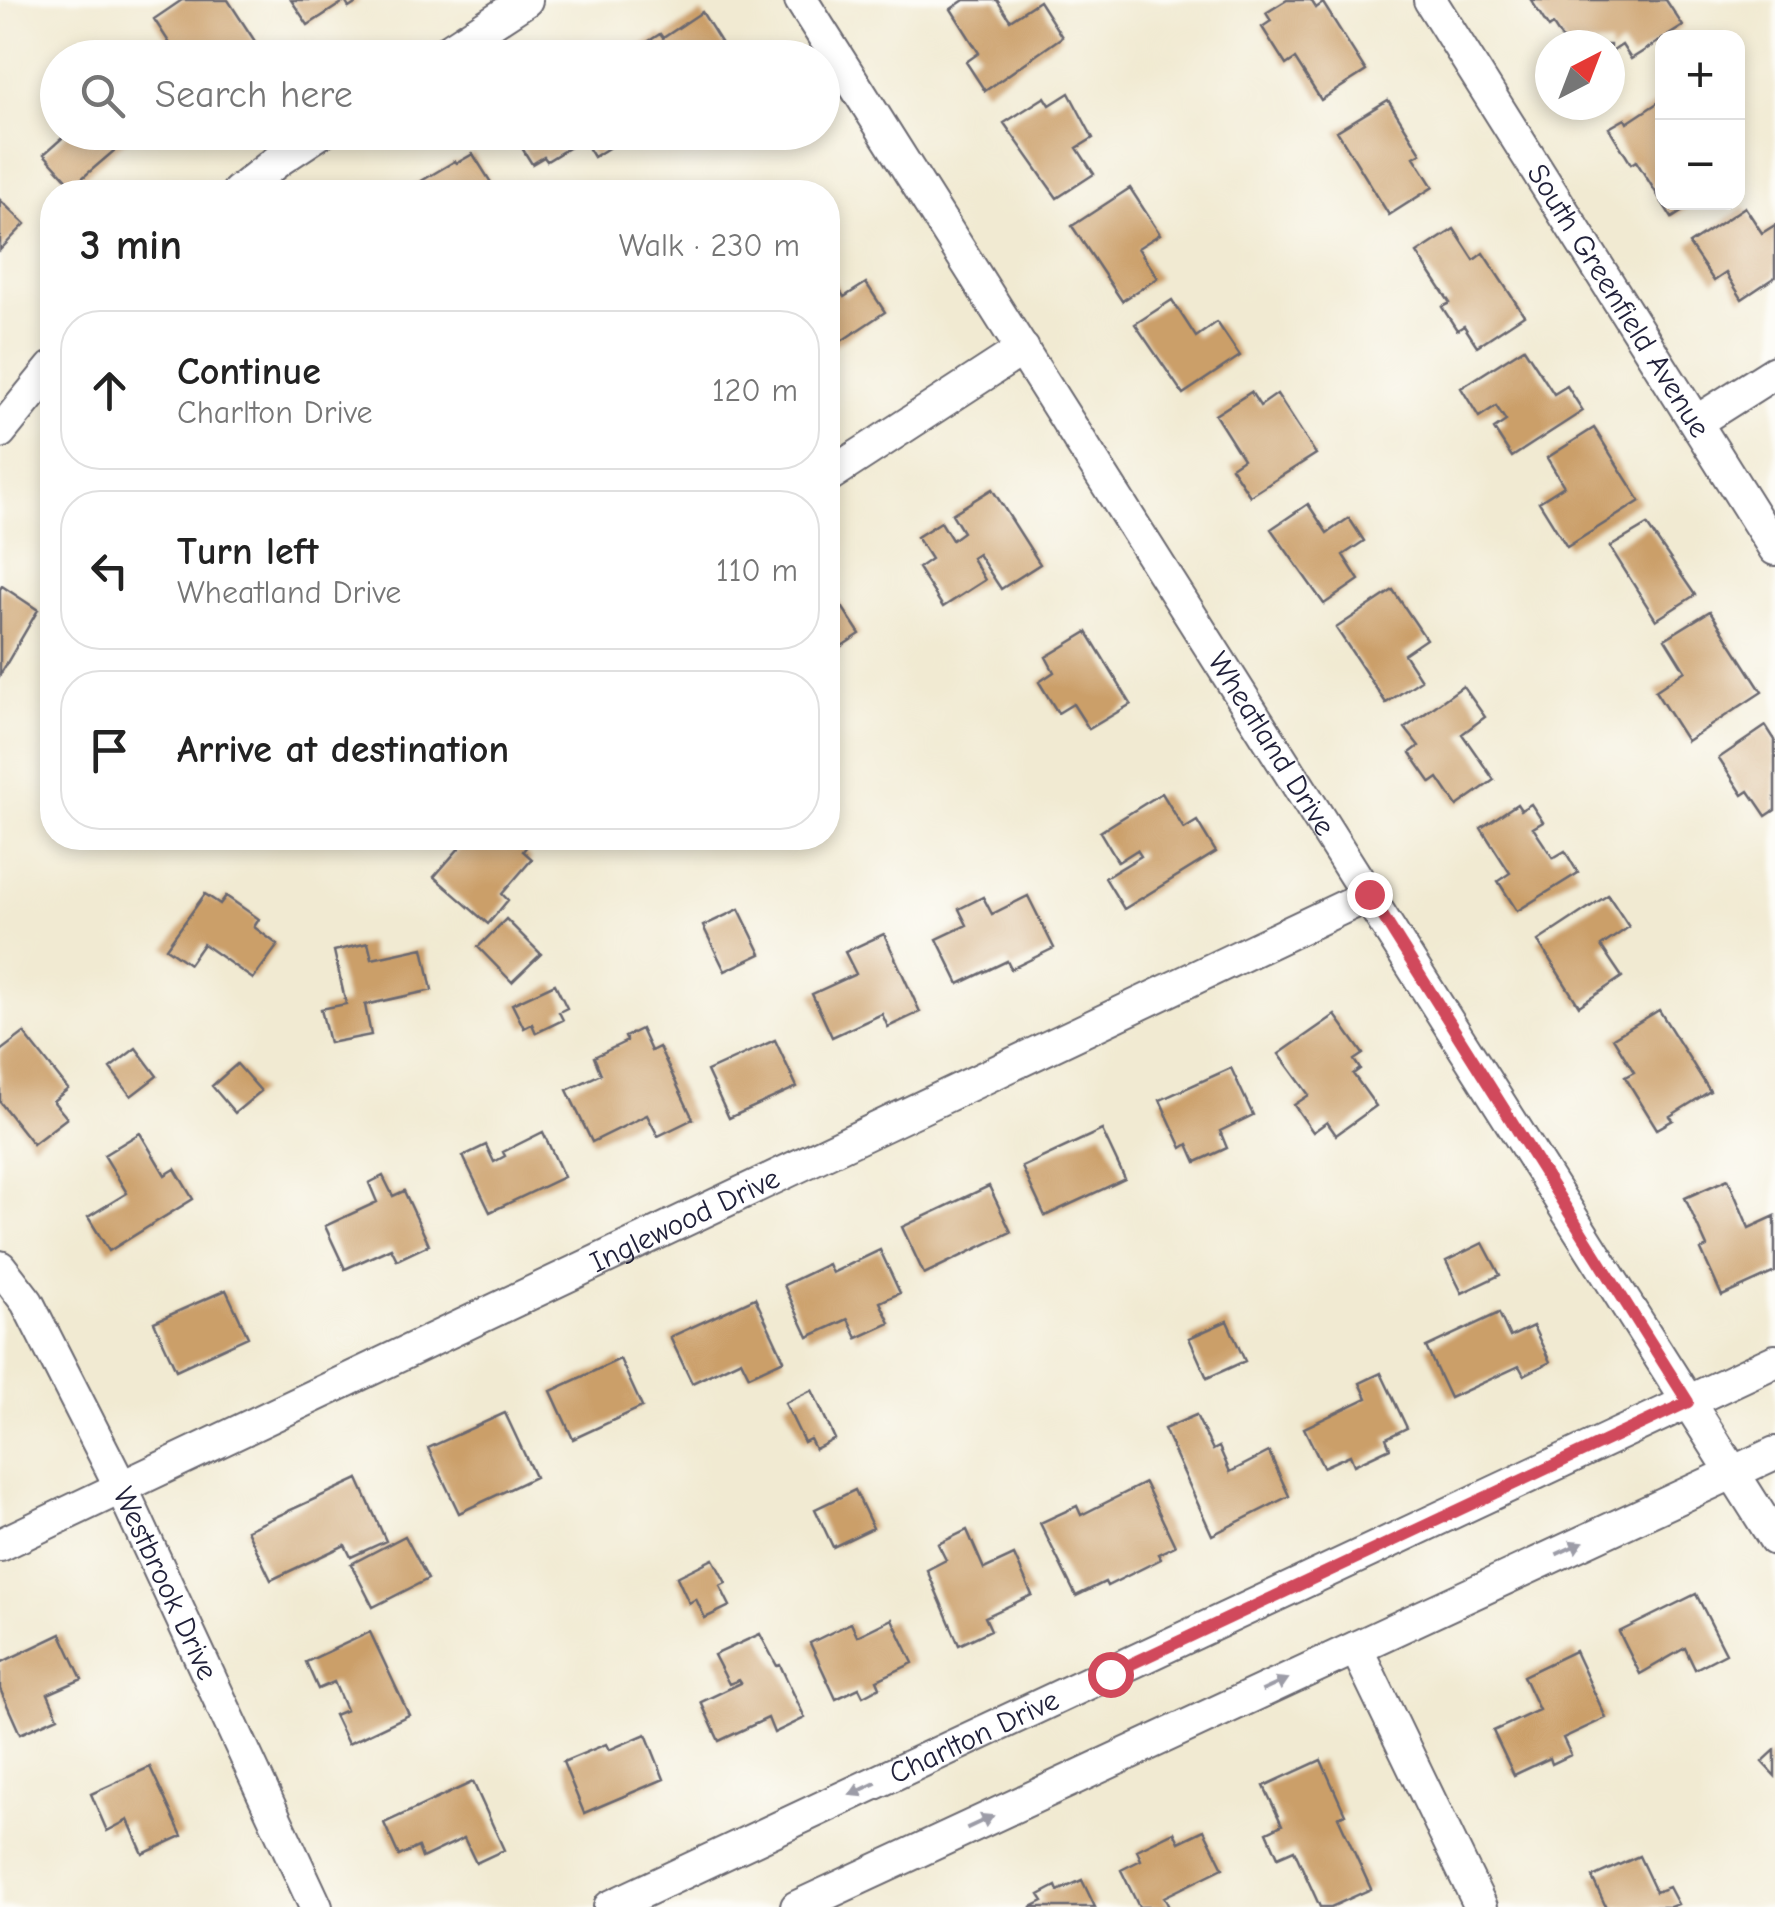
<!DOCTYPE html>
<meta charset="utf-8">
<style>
:root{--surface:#fff;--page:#f2f2f2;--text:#222;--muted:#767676;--line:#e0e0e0}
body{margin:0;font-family:"Comic Neue",sans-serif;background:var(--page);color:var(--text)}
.controls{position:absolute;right:30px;top:30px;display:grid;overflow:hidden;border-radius:20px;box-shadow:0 5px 15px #0003}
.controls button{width:90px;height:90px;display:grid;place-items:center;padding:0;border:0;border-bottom:2px solid var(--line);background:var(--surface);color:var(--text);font:50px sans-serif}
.compass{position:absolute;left:1535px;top:30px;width:90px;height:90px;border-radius:50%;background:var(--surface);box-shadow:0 5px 15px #0003;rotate:42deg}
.stop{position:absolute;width:30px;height:30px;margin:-22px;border:8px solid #d1495b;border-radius:50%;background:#fff}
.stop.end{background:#d1495b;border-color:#fff;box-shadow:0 2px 10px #0008}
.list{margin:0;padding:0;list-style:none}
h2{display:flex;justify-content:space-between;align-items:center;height:130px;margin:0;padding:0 40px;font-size:42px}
h2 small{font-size:32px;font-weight:400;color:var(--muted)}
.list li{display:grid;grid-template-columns:65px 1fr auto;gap:30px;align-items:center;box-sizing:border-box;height:160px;margin:0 20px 20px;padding:0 20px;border:2px solid var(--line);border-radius:40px}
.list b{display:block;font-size:38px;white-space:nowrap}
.list p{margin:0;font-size:32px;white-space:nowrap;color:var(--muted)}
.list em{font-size:32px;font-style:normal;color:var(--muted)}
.icon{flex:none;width:55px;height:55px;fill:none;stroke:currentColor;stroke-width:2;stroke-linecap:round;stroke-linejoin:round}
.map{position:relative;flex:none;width:1775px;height:1907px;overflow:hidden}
.search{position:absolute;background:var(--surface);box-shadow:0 5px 15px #0003;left:40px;top:40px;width:800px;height:110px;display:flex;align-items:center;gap:25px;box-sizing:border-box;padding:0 35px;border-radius:55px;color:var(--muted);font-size:38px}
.panel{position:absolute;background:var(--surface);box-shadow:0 5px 15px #0003;left:40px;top:180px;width:800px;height:670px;border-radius:40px}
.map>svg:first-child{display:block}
.building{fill:#cb9f69}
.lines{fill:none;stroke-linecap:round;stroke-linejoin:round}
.street-casing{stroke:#6a6870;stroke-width:36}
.street{stroke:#fff;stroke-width:32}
.oneway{fill:#9c9ca7}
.route{stroke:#d1495b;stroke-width:12}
.labels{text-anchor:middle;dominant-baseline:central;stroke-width:8;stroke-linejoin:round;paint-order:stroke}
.street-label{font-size:30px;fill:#22223b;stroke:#fdfcf7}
</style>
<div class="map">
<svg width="1775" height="1907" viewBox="0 0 1775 1907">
<rect width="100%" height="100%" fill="#fdfcf7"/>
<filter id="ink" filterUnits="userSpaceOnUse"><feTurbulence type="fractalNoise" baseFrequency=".01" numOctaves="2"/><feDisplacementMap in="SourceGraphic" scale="20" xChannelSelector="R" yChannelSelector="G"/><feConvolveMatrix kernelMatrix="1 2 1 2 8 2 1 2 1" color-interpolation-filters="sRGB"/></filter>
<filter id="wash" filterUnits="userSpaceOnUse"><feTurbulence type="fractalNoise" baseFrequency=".0048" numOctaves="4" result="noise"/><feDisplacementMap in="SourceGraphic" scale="40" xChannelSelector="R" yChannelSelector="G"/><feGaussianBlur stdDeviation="2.25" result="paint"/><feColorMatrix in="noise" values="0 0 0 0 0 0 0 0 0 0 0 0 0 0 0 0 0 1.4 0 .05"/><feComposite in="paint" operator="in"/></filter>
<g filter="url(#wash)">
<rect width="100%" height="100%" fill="#f1ead2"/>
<g id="blocks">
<path class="building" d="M182,0H228L260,49L247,58H169L176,53L154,19Z
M291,0H361L349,8L345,1L308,25Z
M964,0H997L1010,20L1039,1L1062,37L985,91L966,62L979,53L951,9Z
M1287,0H1311L1316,8L1323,3L1366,71L1321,100L1295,59L1286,65L1262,27L1271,21L1266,13Z
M1531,0H1666L1683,26L1631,59L1622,45L1610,53V45H1566L1553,25L1549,28Z
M702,12L731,58H629L627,55L660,34L663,38Z
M1069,93L1093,138L1077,148L1094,174L1057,198L1004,123L1045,97L1050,105Z
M1388,100L1421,153L1414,157L1433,187L1389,215L1337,131Z
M1662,100V202H1697L1672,218L1636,161L1631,164L1609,128L1625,119L1627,123Z
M69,132H136L73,186L44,154Z
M512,132H627L629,135L594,157L583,139L547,161L544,157L532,164Z
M473,154L497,192H403L455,161L457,163Z
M1130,188L1160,234L1138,248L1158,278L1122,301L1072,226Z
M0,200L25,224L0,250Z
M1745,207L1762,233L1775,225V277L1742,299L1726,273L1714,281L1689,244Z
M1454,229L1474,260L1483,253L1524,315L1477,346L1464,326L1457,330L1442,307L1450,303L1417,253Z
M828,272L844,297L866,283L885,312L828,350Z
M1172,300L1196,337L1217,322L1240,356L1183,394L1135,324Z
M1524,348L1554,394L1567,386L1583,411L1512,457L1494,429L1506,421L1496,406L1479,417L1461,388Z
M1251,392L1260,406L1277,394L1316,454L1250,496L1231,467L1243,459L1215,415Z
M1594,428L1640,501L1567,547L1539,502L1564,486L1547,458Z
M992,489L1040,564L1001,589L978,554L972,558L985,580L943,607L918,568L931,559L917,537L941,522L952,540L963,532L952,514Z
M1308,504L1327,533L1349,518L1364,541L1343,555L1359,580L1324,604L1271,529Z
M1647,525L1695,595L1656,620L1610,547Z
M2,586L38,610L0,675V589Z
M1393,590L1426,639L1404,654L1421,680L1386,703L1336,628Z
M835,596L860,634L828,655V601Z
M1710,611L1762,692L1687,741L1655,691L1685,671L1665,639Z
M1087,632L1131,704L1089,729L1073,704L1058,713L1039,682L1054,672L1046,657Z
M1463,686L1485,717L1462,734L1494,780L1457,806L1438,778L1431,783L1410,753L1419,746L1405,728Z
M1766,726L1775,740V810L1766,816L1749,791L1743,795L1719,758Z
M1162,793L1184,829L1197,821L1216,852L1124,909L1105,878L1141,856L1137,850L1118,862L1100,832Z
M1517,804L1521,810L1531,804L1543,822L1533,828L1553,858L1565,851L1578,873L1517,911L1498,881L1510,873L1481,828Z
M135,838H193L192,844L134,841Z
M468,838H527L531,841L523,851L532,859L502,894L508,900L488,924L434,877Z
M205,894L220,904L226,896L259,919L254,927L278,945L253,979L203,944L189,964L166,948Z
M1608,895L1629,927L1601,946L1622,977L1579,1006L1538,941Z
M1028,896L1054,948L1011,969L1007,961L959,984L937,939L967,925L959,909L983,897L992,914Z
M739,909L761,954L725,971L703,926Z
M506,919L541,954L512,982L478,947Z
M884,934L920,1012L888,1027L882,1014L832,1037L812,994L856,974L845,952Z
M368,943L372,959L423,948L432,990L365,1005L371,1035L329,1043L321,1009L346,1004L334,951Z
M555,984L567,1008L559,1012L563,1020L536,1033L532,1024L524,1028L512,1004Z
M1659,1010L1710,1091L1670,1116L1673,1120L1657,1129L1625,1077L1634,1072L1613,1038Z
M1335,1015L1363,1054L1354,1060L1360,1069L1353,1074L1376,1106L1336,1135L1327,1122L1313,1132L1294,1105L1309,1095L1279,1054Z
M641,1029L651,1051L659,1047L693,1119L658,1136L647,1115L592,1142L567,1090L601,1074L594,1057L627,1041L625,1037Z
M24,1033L68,1089L53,1101L67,1118L33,1144L0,1102V1051Z
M775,1040L797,1087L729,1118L707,1071Z
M136,1048L157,1076L131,1096L110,1068Z
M237,1064L261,1091L235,1113L212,1086Z
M1231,1068L1253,1115L1220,1131L1227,1148L1196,1162L1188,1144L1182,1148L1160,1100Z
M1102,1130L1125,1179L1045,1216L1022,1167Z
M543,1132L564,1177L490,1212L463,1156L486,1145L494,1162L505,1156L503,1152Z
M140,1133L165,1175L175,1169L193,1199L109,1251L88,1217L127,1193L104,1155Z
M383,1176L393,1196L404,1191L429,1245L397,1260L391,1248L345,1269L325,1226L377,1202L369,1183Z
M1728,1179L1749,1228L1775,1216V1272L1722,1296L1701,1250L1707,1247L1685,1198Z
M989,1186L1011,1232L924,1274L902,1227Z
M1483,1243L1500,1275L1462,1293L1446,1261Z
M880,1250L900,1293L880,1302L890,1323L857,1338L848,1319L808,1337L784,1285L828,1264L832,1273Z
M226,1290L248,1337L176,1370L154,1322Z
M755,1298L784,1360L749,1376L741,1360L692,1383L670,1337Z
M1499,1313L1510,1337L1533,1326L1550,1362L1524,1375L1519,1366L1450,1398L1426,1347Z
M1227,1321L1245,1361L1207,1378L1189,1338Z
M620,1359L642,1407L573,1439L551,1391Z
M1381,1373L1407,1428L1386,1438L1390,1448L1354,1465L1350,1455L1323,1467L1304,1428L1367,1398L1360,1383Z
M812,1390L835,1439L815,1449L810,1439L804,1442L785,1403Z
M505,1413L535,1477L459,1513L428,1448Z
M1196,1415L1213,1450L1219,1447L1230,1472L1269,1452L1289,1496L1212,1535L1164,1429Z
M358,1479L386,1541L351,1557L345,1545L271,1580L247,1530Z
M1145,1483L1175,1546L1158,1554L1161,1559L1107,1586L1105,1582L1076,1596L1040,1523L1077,1506L1081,1515Z
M855,1490L873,1528L833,1547L815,1509Z
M967,1530L984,1569L1014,1555L1032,1595L985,1617L991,1630L959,1645L927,1570L946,1560L938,1544Z
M405,1536L428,1579L373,1607L351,1564Z
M713,1559L726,1583L720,1586L730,1606L705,1618L696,1599L689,1603L677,1577Z
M1696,1594L1726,1653L1695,1669L1685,1648L1640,1674L1619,1632Z
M892,1619L913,1663L877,1680L880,1687L863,1696L859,1688L836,1699L810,1643L851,1623L857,1636Z
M370,1632L409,1715L348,1744L334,1715L346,1710L334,1682L318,1689L306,1662Z
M61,1634L82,1679L48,1694L58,1717L20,1734L0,1689V1663Z
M760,1634L777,1666L780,1665L805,1718L774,1733L768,1718L719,1741L701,1702L741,1683L739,1680L729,1684L714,1655Z
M1575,1651L1606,1718L1563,1738L1571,1755L1552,1764L1550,1758L1514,1775L1493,1731L1539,1710L1523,1676Z
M646,1734L664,1779L584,1813L563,1762L606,1744L609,1750Z
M1775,1750V1776L1762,1762Z
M1321,1760L1345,1814L1338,1817L1371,1889L1331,1907H1320L1294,1850L1278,1857L1267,1832L1282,1825L1264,1786Z
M150,1767L182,1836L143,1854L128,1820L107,1831L91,1794Z
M473,1782L504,1850L476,1863L464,1838L422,1858L418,1847L399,1856L384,1823Z
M1204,1830L1223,1868L1164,1897L1169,1907H1139L1121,1870L1141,1860L1137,1850L1174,1832L1179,1842Z
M1639,1856L1656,1892L1669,1887L1678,1904L1670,1907H1606L1592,1877Z
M1082,1880L1095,1907H1031L1043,1901L1039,1895L1056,1886L1058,1891Z"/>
</g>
</g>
<g filter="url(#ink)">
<use href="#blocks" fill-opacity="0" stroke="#6a6870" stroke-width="2.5"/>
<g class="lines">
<g class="street-casing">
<g id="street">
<path id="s1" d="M801,0L1775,1539"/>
<path id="s2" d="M1430,0L1775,549"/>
<path d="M437,58L526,0"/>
<path d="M238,192L280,159L321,132"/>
<path d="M1696,422L1775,372"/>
<path d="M0,432L52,368"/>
<path d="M828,476L1023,349"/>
<path id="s3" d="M0,1267L27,1302L122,1489L316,1907"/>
<path id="s4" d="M0,1545L1369,895"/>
<path d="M1356,1648L1481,1907"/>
<path id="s5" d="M610,1907L1775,1361"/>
<path d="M797,1907L1775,1453"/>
</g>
</g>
<use href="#street" class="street"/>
</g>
<defs><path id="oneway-solid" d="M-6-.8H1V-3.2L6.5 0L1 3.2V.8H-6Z" transform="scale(2.5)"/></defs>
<g class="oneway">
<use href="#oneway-solid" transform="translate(1570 1548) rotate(-25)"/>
<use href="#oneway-solid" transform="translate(1275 1685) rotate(-25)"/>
<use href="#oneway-solid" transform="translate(863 1789) rotate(155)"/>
<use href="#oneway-solid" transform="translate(980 1822) rotate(-25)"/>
</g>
</g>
<g class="lines" filter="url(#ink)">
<path class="route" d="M1110,1674L1688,1402L1369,894"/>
</g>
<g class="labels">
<g class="street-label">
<text stroke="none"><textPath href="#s2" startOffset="355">South Greenfield Avenue</textPath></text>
<text stroke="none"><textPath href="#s1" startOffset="880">Wheatland Drive</textPath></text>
<text stroke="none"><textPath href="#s4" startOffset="758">Inglewood Drive</textPath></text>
<text stroke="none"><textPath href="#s3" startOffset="358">Westbrook Drive</textPath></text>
<text stroke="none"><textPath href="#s5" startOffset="402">Charlton Drive</textPath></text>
</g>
</g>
</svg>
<div class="controls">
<button>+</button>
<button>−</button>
</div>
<svg class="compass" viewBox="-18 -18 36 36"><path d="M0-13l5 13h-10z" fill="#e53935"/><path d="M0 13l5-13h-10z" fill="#767676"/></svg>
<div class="stop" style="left:1110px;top:1674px"></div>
<div class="stop end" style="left:1369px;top:894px"></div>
<div class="search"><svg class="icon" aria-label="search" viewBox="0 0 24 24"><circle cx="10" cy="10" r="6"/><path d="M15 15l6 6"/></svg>Search here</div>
<section class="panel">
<h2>3 min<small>Walk · 230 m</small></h2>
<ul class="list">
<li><svg class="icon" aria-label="ahead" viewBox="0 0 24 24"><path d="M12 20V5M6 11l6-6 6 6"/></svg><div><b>Continue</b><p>Charlton Drive</p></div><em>120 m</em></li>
<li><svg class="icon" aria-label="left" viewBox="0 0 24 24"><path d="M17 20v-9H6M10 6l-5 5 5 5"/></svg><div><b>Turn left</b><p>Wheatland Drive</p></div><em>110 m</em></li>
<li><svg class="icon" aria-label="arrive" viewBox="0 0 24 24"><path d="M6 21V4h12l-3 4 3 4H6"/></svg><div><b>Arrive at destination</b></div></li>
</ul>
</section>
</div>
